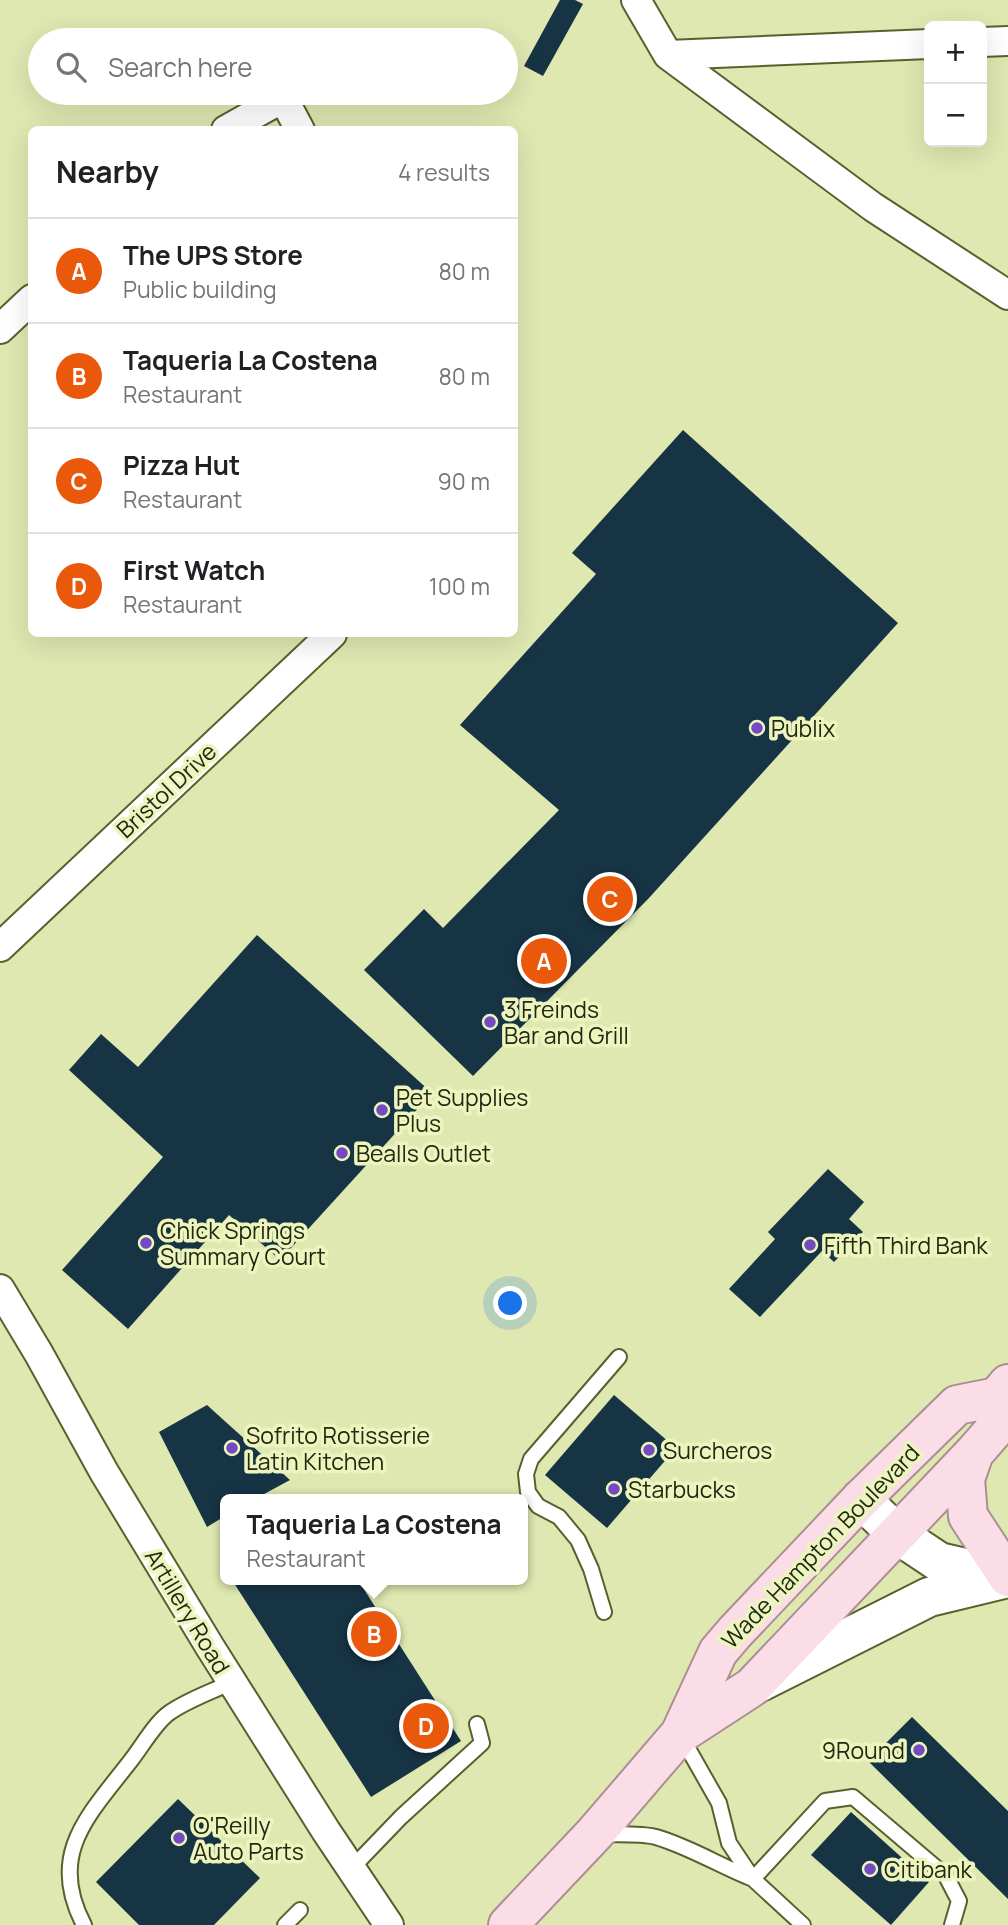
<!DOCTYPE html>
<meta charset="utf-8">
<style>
:root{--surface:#fff;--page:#f6f6f6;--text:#202124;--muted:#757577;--line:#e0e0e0;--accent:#ea580c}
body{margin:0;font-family:Manrope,sans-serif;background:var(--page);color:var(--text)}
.controls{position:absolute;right:21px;top:21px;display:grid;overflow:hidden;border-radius:10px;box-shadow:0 7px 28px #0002}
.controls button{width:63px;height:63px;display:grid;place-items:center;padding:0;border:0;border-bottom:2px solid var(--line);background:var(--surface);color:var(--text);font:35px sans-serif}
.you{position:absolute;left:511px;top:1304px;width:24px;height:24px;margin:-18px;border:5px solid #fff;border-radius:50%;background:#1a73e8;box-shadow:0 0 0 10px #1a73e833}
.badge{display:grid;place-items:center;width:46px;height:46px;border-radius:50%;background:var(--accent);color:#fff;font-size:23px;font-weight:700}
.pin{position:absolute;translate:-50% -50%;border:4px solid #fff;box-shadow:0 2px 7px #0006}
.popup{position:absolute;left:220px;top:1494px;width:308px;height:91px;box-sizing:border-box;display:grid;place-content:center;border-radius:10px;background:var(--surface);filter:drop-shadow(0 2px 5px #0005);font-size:23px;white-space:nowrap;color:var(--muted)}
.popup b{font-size:26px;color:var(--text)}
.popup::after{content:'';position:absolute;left:50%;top:100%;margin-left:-14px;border:14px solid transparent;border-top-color:var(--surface)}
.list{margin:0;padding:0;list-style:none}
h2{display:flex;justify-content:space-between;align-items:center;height:91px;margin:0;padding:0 28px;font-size:30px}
h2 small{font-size:23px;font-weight:400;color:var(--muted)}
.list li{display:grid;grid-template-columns:46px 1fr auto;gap:21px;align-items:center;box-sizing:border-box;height:105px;padding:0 28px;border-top:2px solid var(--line)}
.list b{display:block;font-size:26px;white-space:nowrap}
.list p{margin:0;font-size:23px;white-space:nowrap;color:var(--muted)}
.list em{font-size:23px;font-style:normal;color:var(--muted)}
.icon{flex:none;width:38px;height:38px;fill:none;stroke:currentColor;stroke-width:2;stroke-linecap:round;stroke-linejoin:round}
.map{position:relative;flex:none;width:1008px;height:1925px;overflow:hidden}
.search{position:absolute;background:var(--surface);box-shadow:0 7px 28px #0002;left:28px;top:28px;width:490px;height:77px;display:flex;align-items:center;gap:18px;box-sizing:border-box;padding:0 24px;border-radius:38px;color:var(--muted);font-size:26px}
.panel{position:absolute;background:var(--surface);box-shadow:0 7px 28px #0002;left:28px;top:126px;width:490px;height:511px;border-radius:10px}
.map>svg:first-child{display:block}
.building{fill:#173445}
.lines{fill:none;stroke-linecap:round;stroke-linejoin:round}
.lane-casing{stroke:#59602e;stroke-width:18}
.street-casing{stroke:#59602e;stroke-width:32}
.secondary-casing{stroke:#59602e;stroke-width:42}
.primary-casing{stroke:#ac8e92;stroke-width:42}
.lane{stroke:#fff;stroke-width:14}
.street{stroke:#fff;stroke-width:28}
.secondary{stroke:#fff;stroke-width:38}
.primary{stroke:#fadde7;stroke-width:38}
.poi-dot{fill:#744ac2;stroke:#ecf5be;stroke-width:2.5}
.labels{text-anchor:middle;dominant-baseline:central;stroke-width:7;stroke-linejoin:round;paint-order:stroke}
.poi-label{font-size:23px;fill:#242712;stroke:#ecf5be;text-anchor:start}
.street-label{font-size:23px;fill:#242712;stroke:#ecf5be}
</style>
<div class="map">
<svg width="1008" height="1925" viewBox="0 0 1008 1925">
<rect width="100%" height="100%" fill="#dfe8b1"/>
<path class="building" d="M560,0H575L583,4L543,76L524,66Z
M683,430L898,623L649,898L473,1076L364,970L424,909L443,928L559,810L460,725L596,574L572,553Z
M257,935L432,1093L280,1260L229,1215L128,1329L62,1270L163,1157L69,1070L101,1034L138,1067Z
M828,1169L864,1202L849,1219L863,1232L834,1262L822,1251L760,1317L729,1289L775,1239L768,1232Z
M614,1395L676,1448L607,1528L545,1475Z
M207,1405L290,1480L255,1499H225V1516L207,1527L159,1432Z
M232,1580H358L461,1741L371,1797Z
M912,1717L1008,1811V1899L868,1761Z
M178,1799L260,1878L214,1925H139L96,1882Z
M851,1812L929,1882L891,1925L811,1855Z"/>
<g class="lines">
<g class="lane-casing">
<path id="lane" d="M604,1612L591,1569L578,1540L559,1517L538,1506L528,1492L526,1474L531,1459L619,1357
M682,1738L719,1803L729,1843L753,1879
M600,1834C618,1835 639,1833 656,1837C690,1847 720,1866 753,1879
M351,1869L401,1817L482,1743L477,1724
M84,1925C46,1853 90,1814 132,1759C142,1746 156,1722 169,1713C187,1700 211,1692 232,1682
M285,1925L300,1910
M803,1925L753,1879L825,1801L853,1797L946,1876L959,1901L952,1925"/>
</g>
<g class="street-casing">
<path id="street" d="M636,0L668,55L873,207L1008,295
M982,42L1008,41
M668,55L929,44
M226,130L283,98L300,130
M0,329L32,299
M0,947L332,634
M0,1289L39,1354L104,1472L210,1647L326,1831L389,1925"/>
</g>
<g class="secondary-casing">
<path id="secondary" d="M861,1499L897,1534L939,1562L999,1576
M760,1682L929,1597L1008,1578"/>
</g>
<g class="primary-casing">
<path id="primary" d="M974,1453L965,1479L968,1516L1008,1577
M680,1734L718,1652L735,1632L861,1499L957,1405L997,1397L1008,1384
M508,1925L595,1833L680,1734L752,1687L974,1453L995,1429L997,1397"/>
</g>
<use href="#lane" class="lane"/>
<use href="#street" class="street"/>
<use href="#secondary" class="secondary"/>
<use href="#primary" class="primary"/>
</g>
<g class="poi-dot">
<circle cx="757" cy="728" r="7"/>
<circle cx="490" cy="1022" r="7"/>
<circle cx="382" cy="1110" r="7"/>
<circle cx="342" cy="1153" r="7"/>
<circle cx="146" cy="1243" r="7"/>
<circle cx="810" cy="1245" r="7"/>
<circle cx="232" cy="1448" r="7"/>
<circle cx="649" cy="1450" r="7"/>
<circle cx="614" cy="1489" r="7"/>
<circle cx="919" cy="1750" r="7"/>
<circle cx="179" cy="1838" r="7"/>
<circle cx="870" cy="1869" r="7"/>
</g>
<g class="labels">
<g class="poi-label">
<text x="771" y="728">Publix</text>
<text x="504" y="1009">3 Freinds<tspan x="504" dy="26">Bar and Grill</tspan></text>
<text x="396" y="1097">Pet Supplies<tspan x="396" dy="26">Plus</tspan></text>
<text x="356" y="1153">Bealls Outlet</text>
<text x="160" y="1230">Chick Springs<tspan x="160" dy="26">Summary Court</tspan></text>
<text x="824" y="1245">Fifth Third Bank</text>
<text x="246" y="1435">Sofrito Rotisserie<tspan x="246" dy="26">Latin Kitchen</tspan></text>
<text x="663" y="1450">Surcheros</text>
<text x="628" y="1489">Starbucks</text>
<text x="905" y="1750" text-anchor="end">9Round</text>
<text x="193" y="1825">O'Reilly<tspan x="193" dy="26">Auto Parts</tspan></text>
<text x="884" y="1869">Citibank</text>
</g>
<g class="street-label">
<text transform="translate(166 790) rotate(-43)">Bristol Drive</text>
<text transform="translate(820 1546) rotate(-46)">Wade Hampton Boulevard</text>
<text transform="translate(188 1611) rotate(59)">Artillery Road</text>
</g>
</g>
</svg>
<div class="controls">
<button>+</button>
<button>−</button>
</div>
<div class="you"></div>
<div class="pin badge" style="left:544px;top:961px">A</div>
<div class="pin badge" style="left:374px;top:1634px">B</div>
<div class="popup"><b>Taqueria La Costena</b>Restaurant</div>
<div class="pin badge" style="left:610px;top:899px">C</div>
<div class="pin badge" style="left:426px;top:1726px">D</div>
<div class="search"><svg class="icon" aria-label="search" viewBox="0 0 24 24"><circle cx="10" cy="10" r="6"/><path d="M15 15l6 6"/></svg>Search here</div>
<section class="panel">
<h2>Nearby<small>4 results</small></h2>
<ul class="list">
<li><span class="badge">A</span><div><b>The UPS Store</b><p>Public building</p></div><em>80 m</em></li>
<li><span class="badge">B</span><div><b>Taqueria La Costena</b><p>Restaurant</p></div><em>80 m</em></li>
<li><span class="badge">C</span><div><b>Pizza Hut</b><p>Restaurant</p></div><em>90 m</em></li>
<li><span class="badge">D</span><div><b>First Watch</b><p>Restaurant</p></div><em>100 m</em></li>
</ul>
</section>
</div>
